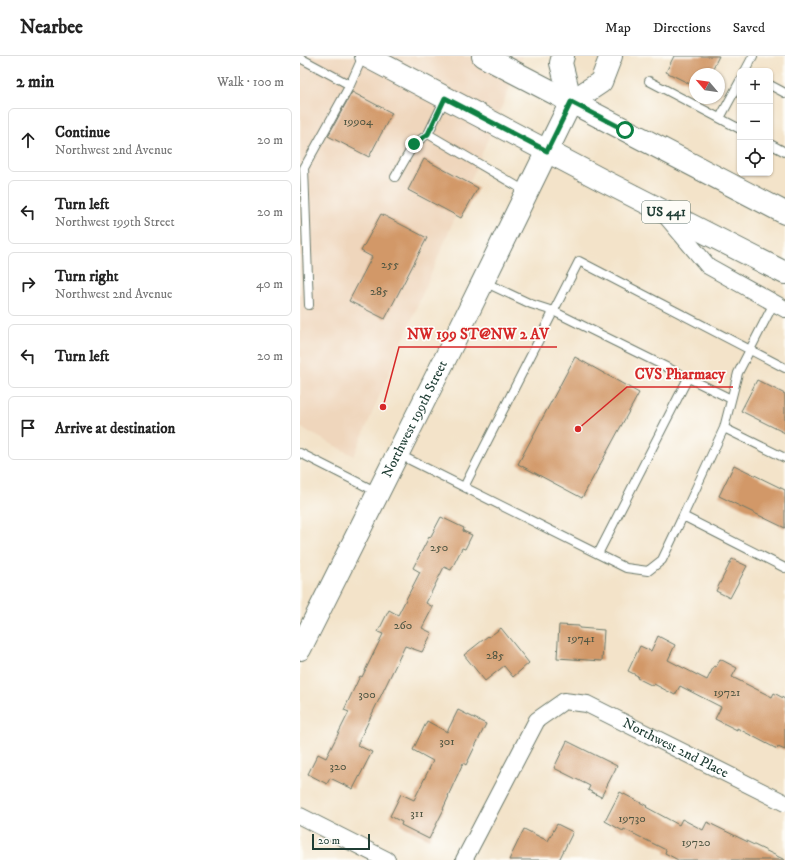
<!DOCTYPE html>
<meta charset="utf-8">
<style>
:root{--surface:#fff;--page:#f2f2f2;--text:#222;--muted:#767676;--line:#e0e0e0}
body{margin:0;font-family:"IM FELL DW Pica",serif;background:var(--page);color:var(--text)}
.controls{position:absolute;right:12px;top:12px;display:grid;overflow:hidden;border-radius:6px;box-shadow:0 1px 3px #0004}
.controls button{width:36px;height:36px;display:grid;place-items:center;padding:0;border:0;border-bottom:1px solid var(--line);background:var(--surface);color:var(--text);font:20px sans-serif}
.compass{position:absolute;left:389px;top:12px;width:36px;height:36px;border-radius:50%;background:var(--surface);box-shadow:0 1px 3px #0004;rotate:299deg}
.scale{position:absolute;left:12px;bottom:10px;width:58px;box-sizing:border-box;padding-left:4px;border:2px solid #1f3d34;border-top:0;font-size:11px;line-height:14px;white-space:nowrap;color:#1f3d34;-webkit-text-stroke:3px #fdfcf7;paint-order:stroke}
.stop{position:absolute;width:12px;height:12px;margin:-9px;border:3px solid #0b8043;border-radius:50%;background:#fff}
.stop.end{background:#0b8043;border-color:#fff;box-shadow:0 1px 4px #0008}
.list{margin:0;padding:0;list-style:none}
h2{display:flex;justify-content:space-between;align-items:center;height:52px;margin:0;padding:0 16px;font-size:17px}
h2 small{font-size:13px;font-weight:400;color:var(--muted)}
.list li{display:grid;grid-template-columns:26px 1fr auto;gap:12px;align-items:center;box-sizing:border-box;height:64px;margin:0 8px 8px;padding:0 8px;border:1px solid var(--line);border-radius:6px}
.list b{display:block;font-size:15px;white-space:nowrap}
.list p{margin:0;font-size:13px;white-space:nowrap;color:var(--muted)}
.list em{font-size:13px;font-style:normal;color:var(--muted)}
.icon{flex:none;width:22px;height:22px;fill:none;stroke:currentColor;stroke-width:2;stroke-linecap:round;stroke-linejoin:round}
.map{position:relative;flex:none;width:485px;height:804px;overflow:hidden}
header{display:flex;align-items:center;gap:24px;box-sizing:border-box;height:56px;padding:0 20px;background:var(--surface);border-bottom:1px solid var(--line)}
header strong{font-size:19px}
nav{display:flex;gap:22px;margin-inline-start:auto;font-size:14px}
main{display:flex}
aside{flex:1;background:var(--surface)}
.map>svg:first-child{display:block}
.built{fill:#efd6bc}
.building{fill:#d29867}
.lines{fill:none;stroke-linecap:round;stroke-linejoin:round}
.lane-casing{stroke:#697768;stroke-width:10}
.street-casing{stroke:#697768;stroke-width:18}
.primary-casing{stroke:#697768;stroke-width:24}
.lane{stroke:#fff;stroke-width:8}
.street{stroke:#fff;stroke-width:16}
.primary{stroke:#fff;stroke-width:22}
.route{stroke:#0b8043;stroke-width:5}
.labels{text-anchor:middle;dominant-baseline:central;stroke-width:3.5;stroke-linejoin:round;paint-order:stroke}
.number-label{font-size:12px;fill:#4c5441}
.shield{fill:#fdfcf7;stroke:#62766e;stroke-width:1}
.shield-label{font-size:13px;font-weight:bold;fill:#1f3d34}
.street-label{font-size:14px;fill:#1f3d34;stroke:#fdfcf7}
.leader{fill:none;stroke:#d62828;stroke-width:1.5}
.callout-dot{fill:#d62828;stroke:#fdfcf7;stroke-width:1.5}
.callout-label{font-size:15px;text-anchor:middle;font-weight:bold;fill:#d62828;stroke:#fdfcf7;stroke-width:3.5;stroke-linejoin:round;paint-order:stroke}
</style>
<header>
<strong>Nearbee</strong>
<nav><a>Map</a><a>Directions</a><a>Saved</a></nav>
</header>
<main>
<aside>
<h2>2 min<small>Walk · 100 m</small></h2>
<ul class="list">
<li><svg class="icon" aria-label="ahead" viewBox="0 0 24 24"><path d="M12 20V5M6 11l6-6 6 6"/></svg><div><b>Continue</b><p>Northwest 2nd Avenue</p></div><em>20 m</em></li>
<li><svg class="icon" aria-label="left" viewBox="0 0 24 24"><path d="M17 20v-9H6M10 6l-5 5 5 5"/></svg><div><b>Turn left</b><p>Northwest 199th Street</p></div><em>20 m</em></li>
<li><svg class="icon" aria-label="right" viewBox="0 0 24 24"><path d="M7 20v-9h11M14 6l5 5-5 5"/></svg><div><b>Turn right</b><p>Northwest 2nd Avenue</p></div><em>40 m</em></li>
<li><svg class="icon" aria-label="left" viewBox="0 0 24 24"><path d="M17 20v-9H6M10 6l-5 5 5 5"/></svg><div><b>Turn left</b></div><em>20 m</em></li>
<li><svg class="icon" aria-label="arrive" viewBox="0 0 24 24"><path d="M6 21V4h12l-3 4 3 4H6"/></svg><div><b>Arrive at destination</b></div></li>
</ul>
</aside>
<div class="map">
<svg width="485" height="804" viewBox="0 0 485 804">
<rect width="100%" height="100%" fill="#fdfcf7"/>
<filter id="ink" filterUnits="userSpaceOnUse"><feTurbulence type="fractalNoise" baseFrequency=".025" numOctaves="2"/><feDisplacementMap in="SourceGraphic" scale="8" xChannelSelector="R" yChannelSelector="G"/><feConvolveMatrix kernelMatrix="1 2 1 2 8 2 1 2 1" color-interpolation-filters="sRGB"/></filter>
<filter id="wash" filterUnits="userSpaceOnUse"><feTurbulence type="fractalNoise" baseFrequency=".012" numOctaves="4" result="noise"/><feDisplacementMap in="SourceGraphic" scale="16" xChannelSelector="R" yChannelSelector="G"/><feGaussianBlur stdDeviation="0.9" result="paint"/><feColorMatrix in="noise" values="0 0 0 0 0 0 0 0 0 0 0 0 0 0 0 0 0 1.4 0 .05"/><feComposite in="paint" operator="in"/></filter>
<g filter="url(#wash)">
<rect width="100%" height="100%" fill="#f3e3c9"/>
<path class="built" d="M0,0H223L54,400L0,371Z"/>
<g id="blocks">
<path class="building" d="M374,0H419L410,18H395L390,28L366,16Z
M52,36L92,57L69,101L28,80Z
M124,103L178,132L161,162L108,134Z
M81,158L127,182L85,263L49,245L72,201L61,195Z
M275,301L339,337L282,442L218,408Z
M457,324L485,338V377L441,355Z
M434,409L485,434V472L419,440Z
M141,461L164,472L163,475L172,479L165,493L162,492L151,514L144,511L126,547L133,551L122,572L132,577L122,596L105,590L57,689L72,696L53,733L30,722L27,728L8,718L18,698L26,702L49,656L44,654L60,620L62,621L83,578L78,576L89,554L98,559L120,516L113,512L129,481L130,482Z
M432,503L447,510L430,542L416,535Z
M259,569L279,570V572L304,574L302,605L257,602Z
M201,572L229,607L213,621L204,610L185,625L164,599L188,580L189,581Z
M358,580L375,589L368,604L407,624L414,610L416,611L420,603L437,612L432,621L472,641L474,637L485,643V694L478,691L477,693L437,672V674L415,663L421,651L380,630L375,639L354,628L353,630L337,622L338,620L328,615L340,590L351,595Z
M158,654L186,668L166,709L163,707L148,740H149L143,753H144L129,783L101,769L102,766L90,760L101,738L114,744L133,705L113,694L127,665L147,676Z
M267,685L317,710L301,741L288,734L290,730L254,712Z
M320,736L347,750L346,751L379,769L382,763L403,774L407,766L485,804H378L365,797L366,794L324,773L323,775L305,765Z
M257,768L273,776L259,804H209L224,773L248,785Z"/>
</g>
</g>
<g filter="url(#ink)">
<use href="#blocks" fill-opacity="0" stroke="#697768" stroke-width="1"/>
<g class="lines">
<g class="lane-casing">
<path id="lane" d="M0,2L50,29
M445,15L453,0
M349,25L440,73
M470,29L485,37
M420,62L440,25
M128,78L227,136
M470,88L485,96
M95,121L114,88L128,78L145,43
M184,226L231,248L253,255L431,343
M9,249L4,112L50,29L63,0
M424,372L485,402
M0,397L77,436
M98,398L326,512L348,515L362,504L383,460L485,512
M164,431L279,205L485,312
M383,460L424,372L438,317L474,247
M298,498L388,322"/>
</g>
<g class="street-casing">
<g id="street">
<path d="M365,159L408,210L485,253"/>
<path d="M0,760L87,804"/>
<path id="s1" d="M164,804L237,664L264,645L287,648L485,747"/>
</g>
</g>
<g class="primary-casing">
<g id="primary">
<path d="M66,0L302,124L485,217"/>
<path d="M183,0L485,157"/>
<path d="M263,0L261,7L271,46"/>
<path id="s2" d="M0,593L153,287L271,46L301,26L311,0"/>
</g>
</g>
<use href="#lane" class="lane"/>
<use href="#street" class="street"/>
<use href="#primary" class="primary"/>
</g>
</g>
<g class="lines" filter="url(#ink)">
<path class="route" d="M114,88L128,78L145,42L247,95L271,46L325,74"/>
</g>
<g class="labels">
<g class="number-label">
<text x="58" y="65">19904</text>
<text x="90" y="208">255</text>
<text x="79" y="235">285</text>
<text x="139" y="491">250</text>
<text x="103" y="569">260</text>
<text x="281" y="582">19741</text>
<text x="195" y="599">285</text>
<text x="427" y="636">19721</text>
<text x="67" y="638">300</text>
<text x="147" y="685">301</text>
<text x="38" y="710">320</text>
<text x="117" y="757">311</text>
<text x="332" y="762">19730</text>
<text x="396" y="786">19720</text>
</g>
<rect class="shield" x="342" y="145" width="48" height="22" rx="3"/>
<g class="shield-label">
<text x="366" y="156">US 441</text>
</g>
<g class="street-label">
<text stroke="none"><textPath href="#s2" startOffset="257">Northwest 199th Street</textPath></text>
<text stroke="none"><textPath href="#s1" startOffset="313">Northwest 2nd Place</textPath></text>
</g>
</g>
<path class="leader" d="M83 351L99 291H257M278 373L327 331H433"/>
<g class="callout-dot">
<circle cx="83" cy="351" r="4"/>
<circle cx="278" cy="373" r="4"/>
</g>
<g class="callout-label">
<text x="178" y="283">NW 199 ST@NW 2 AV</text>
<text x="380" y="323">CVS Pharmacy</text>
</g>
</svg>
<div class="controls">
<button>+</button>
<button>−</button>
<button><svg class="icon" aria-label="locate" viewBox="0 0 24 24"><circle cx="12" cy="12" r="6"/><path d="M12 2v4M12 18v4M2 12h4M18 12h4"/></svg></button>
</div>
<svg class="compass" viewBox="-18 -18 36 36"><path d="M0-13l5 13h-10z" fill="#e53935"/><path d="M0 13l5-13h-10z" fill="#767676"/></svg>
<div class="scale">20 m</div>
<div class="stop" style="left:325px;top:74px"></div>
<div class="stop end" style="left:114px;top:88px"></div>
</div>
</main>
